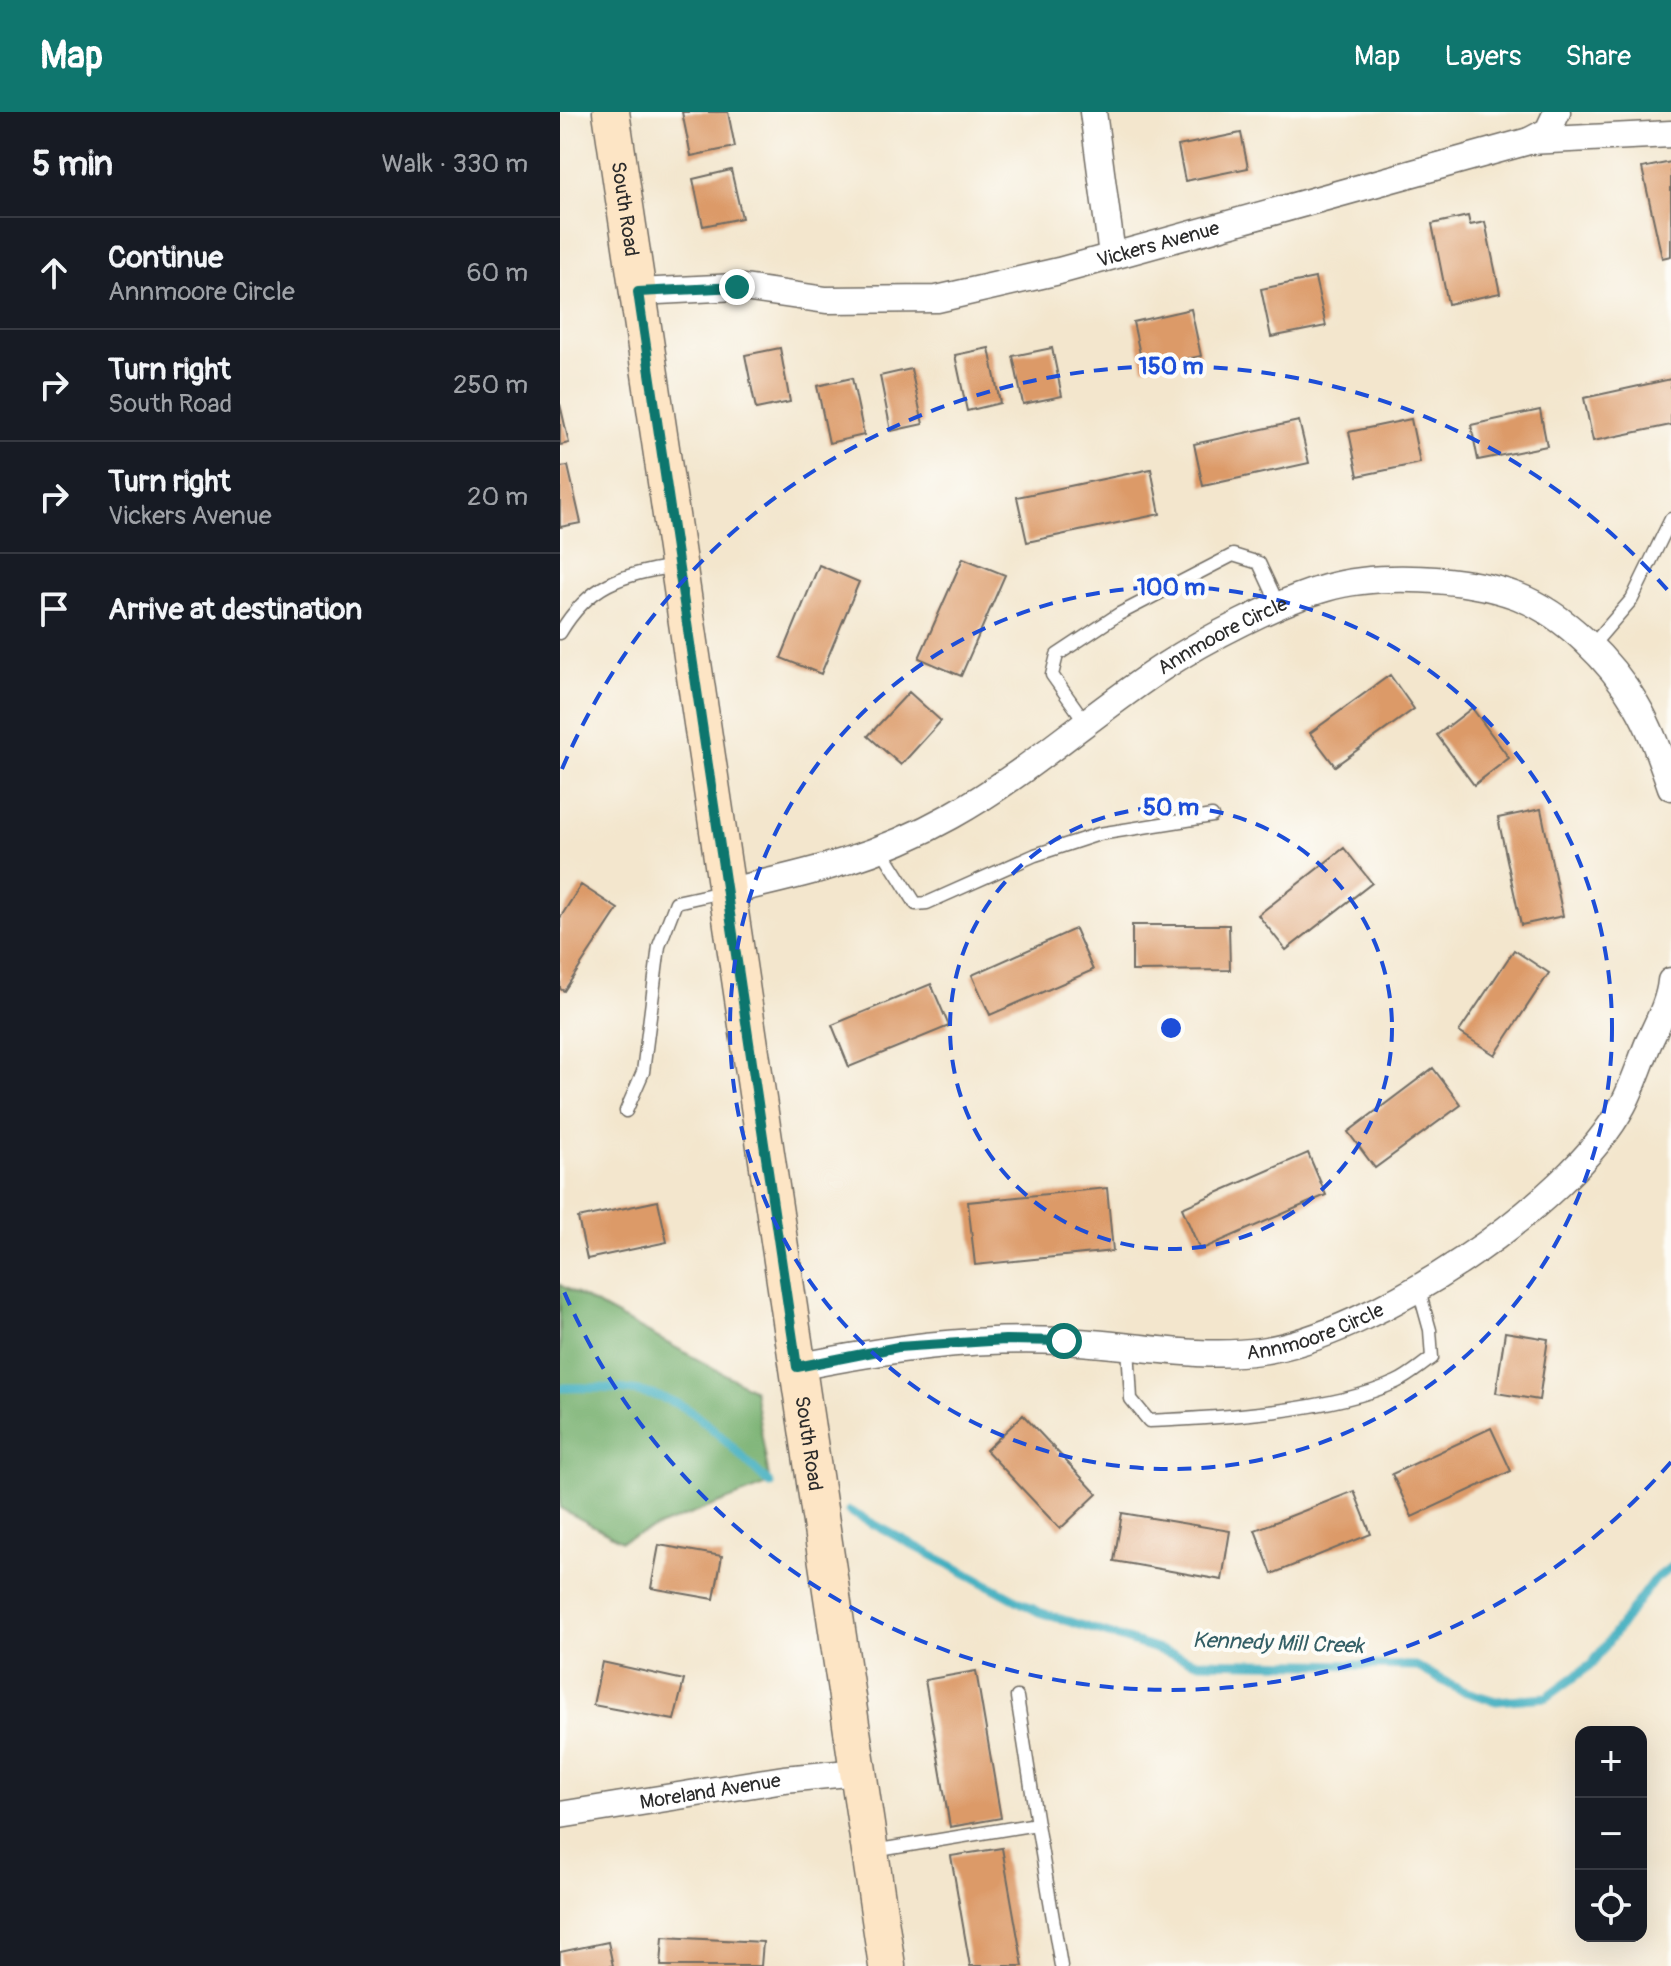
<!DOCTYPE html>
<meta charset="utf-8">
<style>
:root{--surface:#171b24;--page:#20242c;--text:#f1f3f6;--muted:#9ea1a6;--line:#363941;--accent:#0f766e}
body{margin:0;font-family:Pangolin,sans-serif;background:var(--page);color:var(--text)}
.controls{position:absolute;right:24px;bottom:24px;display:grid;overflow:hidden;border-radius:16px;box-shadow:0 8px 32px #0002}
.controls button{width:72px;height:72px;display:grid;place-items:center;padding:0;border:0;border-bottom:2px solid var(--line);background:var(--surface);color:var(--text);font:40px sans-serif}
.stop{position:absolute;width:24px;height:24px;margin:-18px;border:6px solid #0f766e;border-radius:50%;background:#fff}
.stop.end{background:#0f766e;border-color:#fff;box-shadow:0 2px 8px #0008}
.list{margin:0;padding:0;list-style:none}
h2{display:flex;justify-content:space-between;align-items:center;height:104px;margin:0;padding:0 32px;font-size:34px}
h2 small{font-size:26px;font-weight:400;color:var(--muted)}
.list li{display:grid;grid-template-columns:52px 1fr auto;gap:24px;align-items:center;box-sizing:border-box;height:112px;padding:0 32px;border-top:2px solid var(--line)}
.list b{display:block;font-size:30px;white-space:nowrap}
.list p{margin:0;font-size:26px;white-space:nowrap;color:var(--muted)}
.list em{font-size:26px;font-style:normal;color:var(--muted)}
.icon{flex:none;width:44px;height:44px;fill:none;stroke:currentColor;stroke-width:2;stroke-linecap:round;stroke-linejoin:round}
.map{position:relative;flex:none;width:1111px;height:1854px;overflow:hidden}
header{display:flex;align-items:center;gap:48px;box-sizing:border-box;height:112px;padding:0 40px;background:var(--accent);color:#fff}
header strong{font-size:38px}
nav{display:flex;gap:44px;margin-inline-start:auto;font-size:28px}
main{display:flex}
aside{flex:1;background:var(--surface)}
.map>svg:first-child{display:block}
.forest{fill:#75af6d;stroke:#506d4c;stroke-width:2}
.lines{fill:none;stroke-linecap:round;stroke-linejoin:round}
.stream{stroke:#41aebf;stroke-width:9}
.building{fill:#dc9a68}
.lane-casing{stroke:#716c64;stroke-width:15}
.street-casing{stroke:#716c64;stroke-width:29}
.secondary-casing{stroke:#716c64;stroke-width:39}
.lane{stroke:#fff;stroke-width:12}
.street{stroke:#fff;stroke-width:26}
.secondary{stroke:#fde5c5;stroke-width:36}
.route{stroke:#0f766e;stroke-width:10}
.ring{fill:none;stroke:#1d4ed8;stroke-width:4;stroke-dasharray:14 10}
.labels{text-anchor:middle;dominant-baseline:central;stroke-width:8;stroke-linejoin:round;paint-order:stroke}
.street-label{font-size:20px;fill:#2b2b2b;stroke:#fdfcf7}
.water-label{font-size:22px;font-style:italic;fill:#345f66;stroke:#fdfcf7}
.centre{fill:#1d4ed8;stroke:#fdfcf7;stroke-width:4}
.ring-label{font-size:24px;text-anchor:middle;font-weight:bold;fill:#1d4ed8;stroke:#fdfcf7;stroke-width:8;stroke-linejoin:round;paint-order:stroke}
</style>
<header>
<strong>Map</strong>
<nav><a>Map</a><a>Layers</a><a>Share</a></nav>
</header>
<main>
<aside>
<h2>5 min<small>Walk · 330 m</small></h2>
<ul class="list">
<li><svg class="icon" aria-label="ahead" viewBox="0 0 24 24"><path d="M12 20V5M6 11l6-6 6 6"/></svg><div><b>Continue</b><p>Annmoore Circle</p></div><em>60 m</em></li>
<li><svg class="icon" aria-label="right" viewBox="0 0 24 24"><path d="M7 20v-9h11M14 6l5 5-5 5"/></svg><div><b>Turn right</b><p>South Road</p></div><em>250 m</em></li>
<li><svg class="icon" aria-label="right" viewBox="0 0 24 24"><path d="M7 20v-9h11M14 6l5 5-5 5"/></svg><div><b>Turn right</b><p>Vickers Avenue</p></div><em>20 m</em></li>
<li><svg class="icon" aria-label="arrive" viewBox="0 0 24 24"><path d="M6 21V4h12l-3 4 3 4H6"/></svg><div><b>Arrive at destination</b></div></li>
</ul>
</aside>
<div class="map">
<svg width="1111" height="1854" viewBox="0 0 1111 1854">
<rect width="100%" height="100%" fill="#fdfcf7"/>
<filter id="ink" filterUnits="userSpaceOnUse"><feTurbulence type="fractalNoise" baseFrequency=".0125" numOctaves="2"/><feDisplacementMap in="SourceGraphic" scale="16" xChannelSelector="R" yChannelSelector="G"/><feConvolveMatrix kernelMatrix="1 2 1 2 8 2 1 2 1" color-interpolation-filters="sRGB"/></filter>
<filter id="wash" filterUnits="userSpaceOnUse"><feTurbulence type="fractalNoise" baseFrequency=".006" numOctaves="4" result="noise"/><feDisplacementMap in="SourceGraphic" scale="32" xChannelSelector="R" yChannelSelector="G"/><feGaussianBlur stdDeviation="1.8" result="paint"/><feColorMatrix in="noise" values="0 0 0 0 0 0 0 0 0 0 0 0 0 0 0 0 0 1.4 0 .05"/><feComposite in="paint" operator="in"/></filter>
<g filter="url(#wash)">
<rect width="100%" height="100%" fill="#f3e6cd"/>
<path class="forest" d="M0,1173L194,1278L210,1372L61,1429L0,1396Z"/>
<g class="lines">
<path class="stream" d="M0,1276C40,1275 85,1275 122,1294C147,1307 187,1351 210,1372
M289,1399L479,1500L637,1550L856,1554L900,1578L936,1589L987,1585L1032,1552L1093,1469L1111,1455"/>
</g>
<g id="blocks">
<path class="building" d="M122,0H168L175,35L131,44Z
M681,21L688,56L625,69L618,34Z
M1111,50V144L1102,146L1082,56Z
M171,58L182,106L143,114L133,67Z
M908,104L910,113L925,110L940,181L888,192L872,112Z
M755,166L766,214L711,225L701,177Z
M631,197L641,244L583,256L573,210Z
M220,236L230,290L196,297L185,243Z
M429,236L440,291L407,299L395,243Z
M492,236L502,284L463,292L453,244Z
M351,257L363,312L331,319L320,264Z
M292,266L304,323L269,331L257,274Z
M1111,267V313L1033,329L1024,286Z
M0,292L9,331L0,333Z
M980,298L987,334L918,348L911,313Z
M851,307L860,351L798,364L789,320Z
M739,309L749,351L643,374L634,332Z
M8,354L21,411L0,415V355Z
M591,357L600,402L467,430L457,385Z
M403,446L445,463L401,564L359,546Z
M259,453L299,470L261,562L221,546Z
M830,563L854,597L775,654L750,621Z
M349,580L381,609L341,653L308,624Z
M912,596L949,646L914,673L877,623Z
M981,697L1003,804L961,813L938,706Z
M784,736L812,771L726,838L698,803Z
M21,773L58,797L4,879L0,877V806Z
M572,813H669L670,858L572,859Z
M515,817L533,858L430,903L412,863Z
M954,838L989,861L935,943L899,920Z
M371,872L389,914L289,955L272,913Z
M873,956L901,993L815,1056L788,1020Z
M748,1041L766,1083L640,1138L622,1096Z
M547,1076L553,1139L415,1153L408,1090Z
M98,1089L107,1130L27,1147L18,1106Z
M945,1220L988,1227L979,1288L936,1281Z
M463,1303L537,1382L500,1417L426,1338Z
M931,1316L951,1359L852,1405L832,1362Z
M794,1379L811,1422L712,1462L695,1418Z
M562,1401L670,1419L662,1468L554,1449Z
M99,1433L162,1444L154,1487L91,1476Z
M42,1550L124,1568L114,1608L33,1593Z
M416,1559L441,1706L390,1715L365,1568Z
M442,1736L463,1854H410L391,1744Z
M103,1825L203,1830L201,1854H101Z
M48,1830L53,1854H0V1840Z"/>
</g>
</g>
<g filter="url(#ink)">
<use href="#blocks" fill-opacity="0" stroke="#716c64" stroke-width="2"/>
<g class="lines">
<g class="lane-casing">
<path id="lane" d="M0,521C29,472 61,463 115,454
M1030,536L1072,487L1111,407
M526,611L492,563L497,543L559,502L673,443L699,451L719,494
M322,738L356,792L367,791L475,743L539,722L652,704
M66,999L83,960L99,834L116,790L162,780
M568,1234L571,1287L589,1309C658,1306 774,1299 836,1270C849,1264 860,1254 872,1246L870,1218L858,1175
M457,1585L477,1712
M313,1739L477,1712L501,1854"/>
</g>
<g class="street-casing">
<g id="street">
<path d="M533,0L552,143"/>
<path d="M969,29L988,19L997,0"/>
<path id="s1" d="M78,180L177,175L266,188L377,187L499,159L969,29L1111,22"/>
<path id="s2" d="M169,779C249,761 318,745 391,704C467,662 531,602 603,555C646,527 717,490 766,476C817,461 906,465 957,484C1004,502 1051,549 1076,592C1091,617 1101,647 1111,675"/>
<path id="s3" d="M237,1255C327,1237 409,1225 501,1229C567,1231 634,1248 700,1239C811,1224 1010,1093 1063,993C1073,974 1080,952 1088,932C1097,912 1109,891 1111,869"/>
<path id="s4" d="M0,1703L224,1667L299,1660"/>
</g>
</g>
<g class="secondary-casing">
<g id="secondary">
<path id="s5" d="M51,0L327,1854"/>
</g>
</g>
<use href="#lane" class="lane"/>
<use href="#street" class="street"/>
<use href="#secondary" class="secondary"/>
</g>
</g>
<g class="lines" filter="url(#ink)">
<path class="route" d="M177,175L78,180L237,1255L338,1235L445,1228L504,1229"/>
</g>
<g class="ring">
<circle cx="611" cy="916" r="221"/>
<circle cx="611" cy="916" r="441"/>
<path d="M1111 1350A662 662 0 0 1 2 1175M2 657A662 662 0 0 1 1111 482"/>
</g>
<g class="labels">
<g class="street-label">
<text stroke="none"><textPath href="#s5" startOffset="98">South Road</textPath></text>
<text stroke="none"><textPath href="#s1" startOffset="528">Vickers Avenue</textPath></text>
<text stroke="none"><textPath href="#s2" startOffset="562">Annmoore Circle</textPath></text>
<text stroke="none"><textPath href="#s3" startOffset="524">Annmoore Circle</textPath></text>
<text stroke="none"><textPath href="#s5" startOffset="1346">South Road</textPath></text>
<text stroke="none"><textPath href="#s4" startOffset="152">Moreland Avenue</textPath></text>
</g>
<g class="water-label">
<text transform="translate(718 1531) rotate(2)">Kennedy Mill Creek</text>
</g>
</g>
<circle cx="611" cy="916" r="12" class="centre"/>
<g class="ring-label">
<text x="611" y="262">150 m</text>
<text x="611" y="483">100 m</text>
<text x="611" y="703">50 m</text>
</g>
</svg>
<div class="controls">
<button>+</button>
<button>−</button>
<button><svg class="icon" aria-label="locate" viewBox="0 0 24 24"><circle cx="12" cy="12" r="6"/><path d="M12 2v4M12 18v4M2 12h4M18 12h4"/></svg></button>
</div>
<div class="stop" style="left:504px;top:1229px"></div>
<div class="stop end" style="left:177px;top:175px"></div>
</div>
</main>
